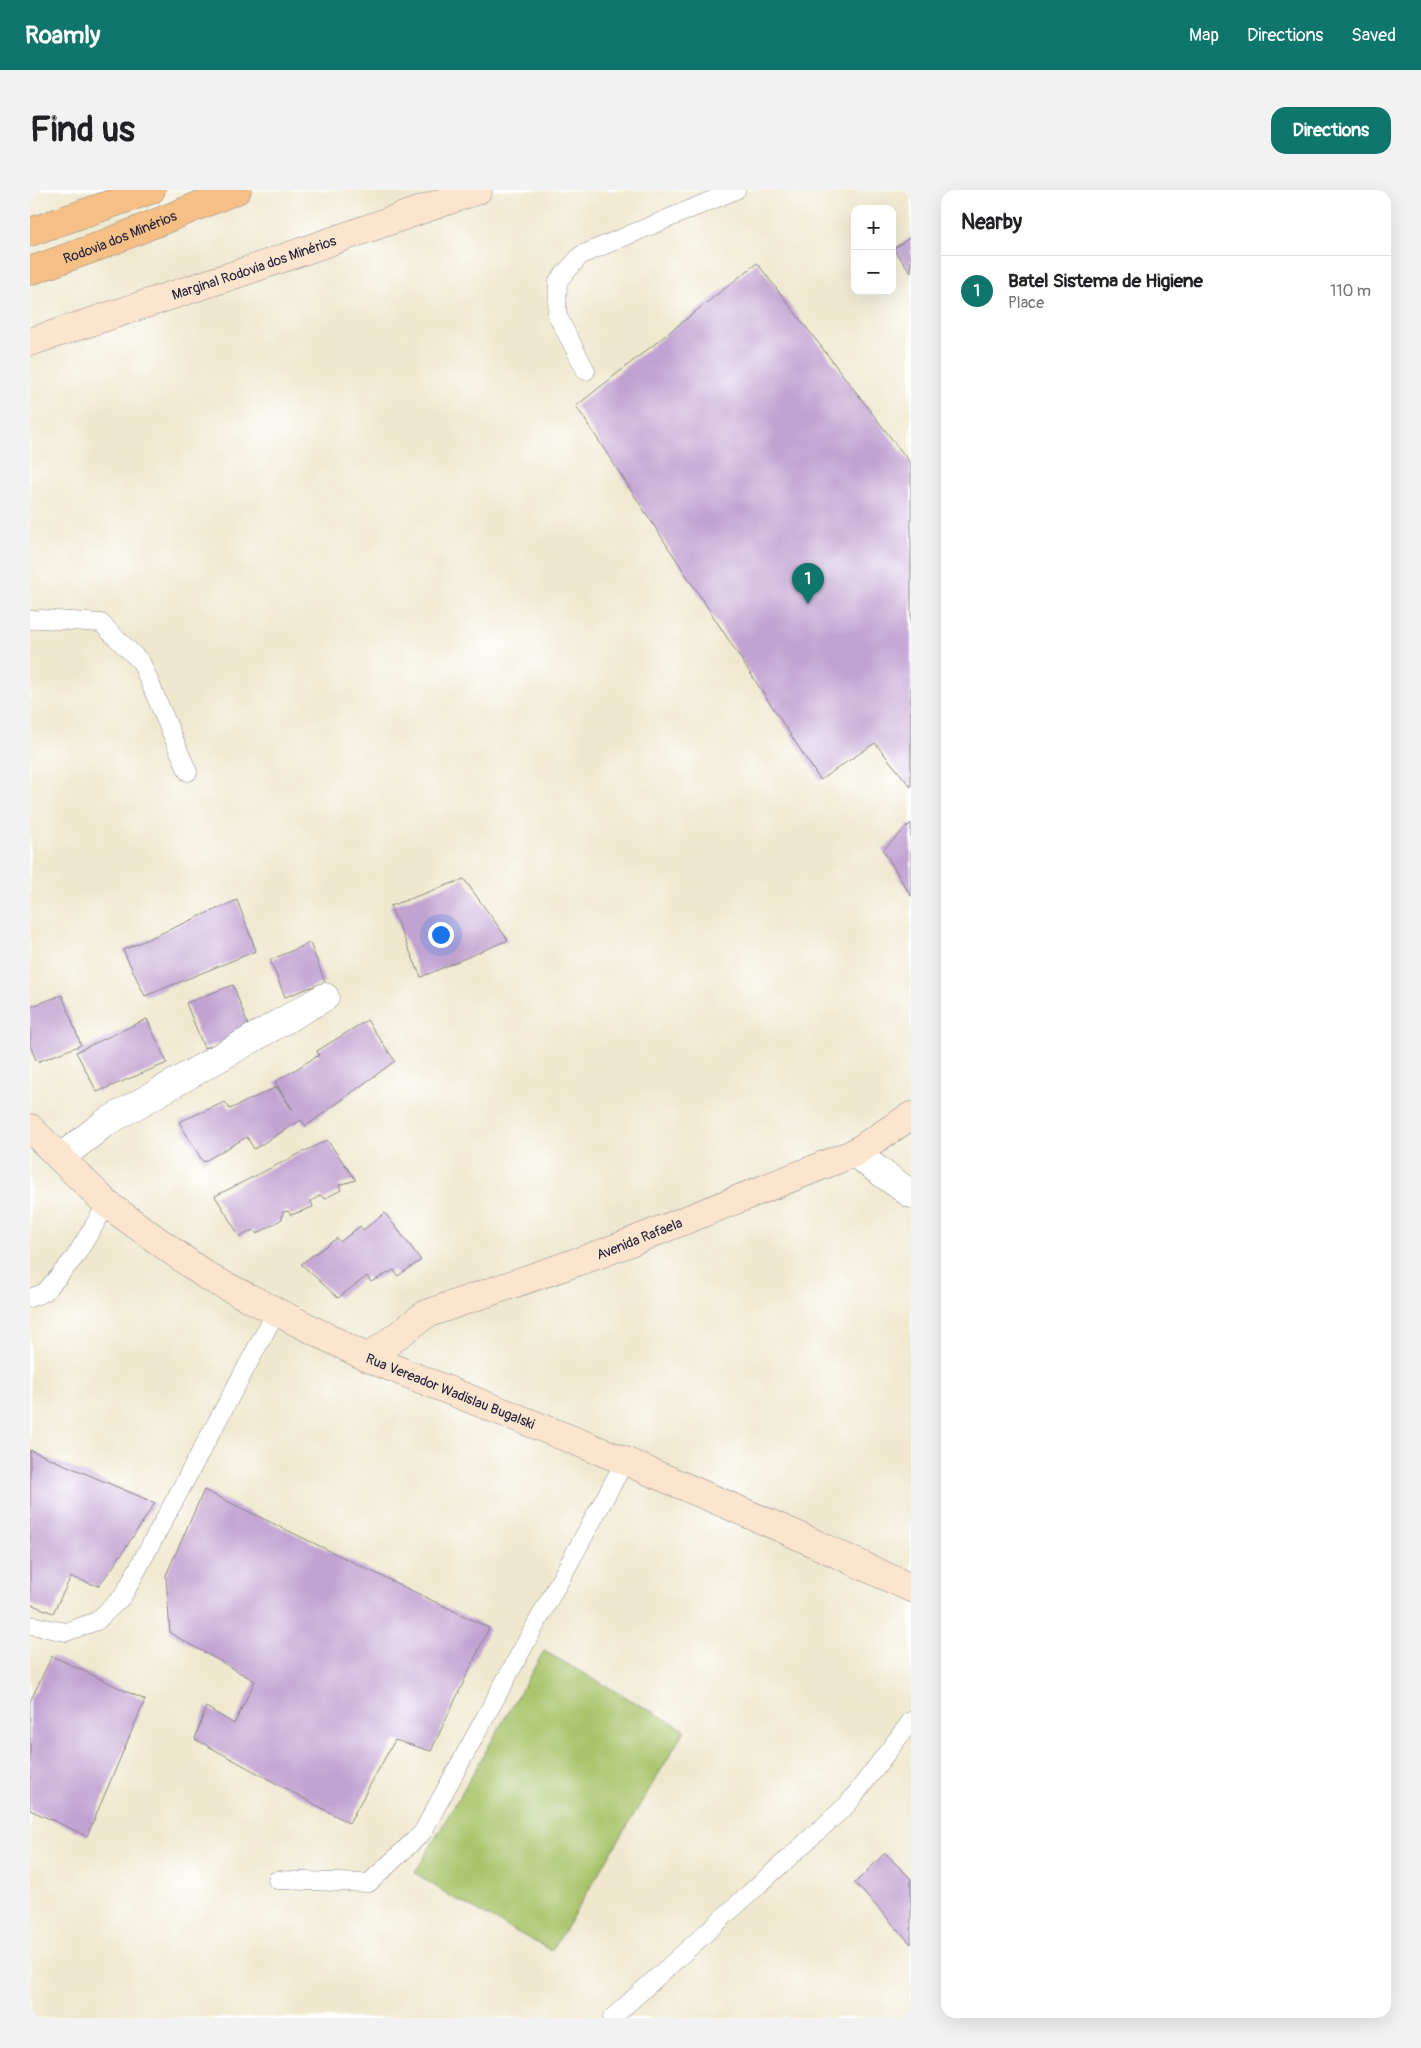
<!DOCTYPE html>
<meta charset="utf-8">
<style>
:root{--surface:#fff;--page:#f2f2f2;--text:#202124;--muted:#757577;--line:#e0e0e0;--accent:#0f766e}
body{margin:0;font-family:Pangolin,sans-serif;background:var(--page);color:var(--text)}
.controls{position:absolute;right:15px;top:15px;display:grid;overflow:hidden;border-radius:10px;box-shadow:0 5px 20px #0002}
.controls button{width:45px;height:45px;display:grid;place-items:center;padding:0;border:0;border-bottom:1px solid var(--line);background:var(--surface);color:var(--text);font:25px sans-serif}
.you{position:absolute;left:410px;top:744px;width:18px;height:18px;margin:-12px;border:4px solid #fff;border-radius:50%;background:#1a73e8;box-shadow:0 0 0 8px #1a73e833}
.badge{display:grid;place-items:center;width:32px;height:32px;border-radius:50%;background:var(--accent);color:#fff;font-size:16px;font-weight:700}
.pin{position:absolute;translate:-50% -41px;filter:drop-shadow(0 1px 2px #0008)}
.pin::after{content:'';position:absolute;top:26px;width:18px;height:15px;background:inherit;clip-path:polygon(0 0,100% 0,50% 100%)}
.list{margin:0;padding:0;list-style:none}
h2{display:flex;justify-content:space-between;align-items:center;height:65px;margin:0;padding:0 20px;font-size:21px}
h2 small{font-size:16px;font-weight:400;color:var(--muted)}
.list li{display:grid;grid-template-columns:32px 1fr auto;gap:15px;align-items:center;box-sizing:border-box;height:70px;padding:0 20px;border-top:1px solid var(--line)}
.list b{display:block;font-size:19px;white-space:nowrap}
.list p{margin:0;font-size:16px;white-space:nowrap;color:var(--muted)}
.list em{font-size:16px;font-style:normal;color:var(--muted)}
.map{position:relative;flex:none;width:881px;height:1828px;overflow:hidden;border-radius:15px}
header{display:flex;align-items:center;gap:30px;box-sizing:border-box;height:70px;padding:0 25px;background:var(--accent);color:#fff}
header strong{font-size:24px}
nav{display:flex;gap:28px;margin-inline-start:auto;font-size:18px}
.intro{display:flex;align-items:center;justify-content:space-between;box-sizing:border-box;height:120px;padding:0 30px}
h1{margin:0;font-size:35px}
.button{padding:12px 22px;border-radius:15px;background:var(--accent);color:#fff;font-size:18px;font-weight:700}
main{display:flex;gap:30px;padding:0 30px}
aside{flex:1;background:var(--surface);border-radius:15px;box-shadow:0 5px 20px #0002}
.map>svg:first-child{display:block}
.park{fill:#a7c268;stroke:#647252}
.building{fill:#c1a3d2}
.lines{fill:none;stroke-linecap:round;stroke-linejoin:round}
.lane-casing{stroke:#888584;stroke-width:19}
.street-casing{stroke:#888584;stroke-width:29}
.secondary-casing{stroke:#888584;stroke-width:29}
.primary-casing{stroke:#888584;stroke-width:29}
.lane{stroke:#fff;stroke-width:18}
.street{stroke:#fff;stroke-width:28}
.secondary{stroke:#fbe5cf;stroke-width:28}
.primary{stroke:#f5bf86;stroke-width:28}
.labels{text-anchor:middle;dominant-baseline:central;stroke-width:5;stroke-linejoin:round;paint-order:stroke}
.street-label{font-size:14px;fill:#22223b;stroke:#fff}
</style>
<header>
<strong>Roamly</strong>
<nav><a>Map</a><a>Directions</a><a>Saved</a></nav>
</header>
<div class="intro"><h1>Find us</h1><a class="button">Directions</a></div>
<main>
<div class="map">
<svg width="881" height="1828" viewBox="0 0 881 1828">
<rect width="100%" height="100%" fill="#fff"/>
<filter id="ink" filterUnits="userSpaceOnUse"><feTurbulence type="fractalNoise" baseFrequency=".02" numOctaves="2"/><feDisplacementMap in="SourceGraphic" scale="10" xChannelSelector="R" yChannelSelector="G"/><feConvolveMatrix kernelMatrix="1 2 1 2 8 2 1 2 1" color-interpolation-filters="sRGB"/></filter>
<filter id="wash" filterUnits="userSpaceOnUse"><feTurbulence type="fractalNoise" baseFrequency=".0096" numOctaves="4" result="noise"/><feDisplacementMap in="SourceGraphic" scale="20" xChannelSelector="R" yChannelSelector="G"/><feGaussianBlur stdDeviation="1.12" result="paint"/><feColorMatrix in="noise" values="0 0 0 0 0 0 0 0 0 0 0 0 0 0 0 0 0 1.4 0 .05"/><feComposite in="paint" operator="in"/></filter>
<g filter="url(#wash)">
<rect width="100%" height="100%" fill="#efe8ce"/>
<path class="park" d="M514,1461L655,1540L522,1761L420,1706L385,1683Z"/>
<g id="blocks">
<path class="building" d="M881,47V82L863,59Z
M727,73L881,274V597L845,553L790,590L546,216Z
M881,633V706L853,660Z
M434,689L478,750L391,787L360,716Z
M207,710L226,761L115,806L93,760Z
M280,753L295,792L255,807L240,770Z
M203,795L221,843L174,858L156,813Z
M32,805L51,855L7,872L0,856V817Z
M117,829L137,873L67,902L46,862Z
M337,830L365,871L276,936L271,930L224,959L217,947L173,972L149,932L195,912L200,919L247,897L262,919L245,892L289,865L287,861Z
M297,950L326,990L309,995L311,1000L294,1009L291,1005L281,1011L283,1017L261,1025L258,1021L253,1022L252,1029L227,1044L223,1040L210,1047L185,1006Z
M355,1023L391,1070L368,1086L364,1080L341,1092L337,1086L308,1108L271,1074L307,1048L310,1052L330,1036L333,1040Z
M0,1260L125,1313L83,1377L68,1396L41,1387L23,1423L0,1414Z
M174,1300L459,1438L401,1561L365,1550L319,1633L165,1549L176,1517L204,1534L225,1491L140,1443L136,1385Z
M22,1466L115,1510L57,1646L0,1620V1512Z
M855,1663L881,1689V1754L825,1693Z"/>
</g>
</g>
<g filter="url(#ink)">
<use href="#blocks" fill-opacity="0" stroke="#888584" stroke-width="1"/>
<g class="lines">
<g class="lane-casing">
<path id="lane" d="M556,181L527,125L528,91L551,65L706,0
M0,430L12,429L71,433L111,472L158,582
M0,1108L15,1102L45,1067L77,1014
M0,1435L36,1442L67,1431L93,1406L246,1122
M247,1690L339,1693L392,1643L595,1271
M582,1828L818,1614L881,1531"/>
</g>
<g class="street-casing">
<path id="street" d="M824,963L881,1004
M30,968L75,933L295,807"/>
</g>
<g class="secondary-casing">
<g id="secondary">
<path id="s1" d="M0,152L216,81L448,0"/>
<path id="s2" d="M0,938L77,1014L178,1087L338,1168L595,1271L760,1342L881,1398"/>
<path id="s3" d="M338,1168L396,1124L573,1063L824,963L881,926"/>
</g>
</g>
<g class="primary-casing">
<g id="primary">
<path d="M0,42L121,0"/>
<path id="s4" d="M0,81L67,57L207,0"/>
</g>
</g>
<use href="#lane" class="lane"/>
<use href="#street" class="street"/>
<use href="#secondary" class="secondary"/>
<use href="#primary" class="primary"/>
</g>
</g>
<g class="labels">
<g class="street-label">
<text stroke="none"><textPath href="#s4" startOffset="96">Rodovia dos Minérios</textPath></text>
<text stroke="none"><textPath href="#s1" startOffset="236">Marginal Rodovia dos Minérios</textPath></text>
<text stroke="none"><textPath href="#s3" startOffset="299">Avenida Rafaela</textPath></text>
<text stroke="none"><textPath href="#s2" startOffset="501">Rua Vereador Wadislau Bugalski</textPath></text>
</g>
</g>
</svg>
<div class="controls">
<button>+</button>
<button>−</button>
</div>
<div class="you"></div>
<div class="pin badge" style="left:778px;top:414px">1</div>
</div>
<aside>
<h2>Nearby<small></small></h2>
<ul class="list">
<li><span class="badge">1</span><div><b>Batel Sistema de Higiene</b><p>Place</p></div><em>110 m</em></li>
</ul>
</aside>
</main>
